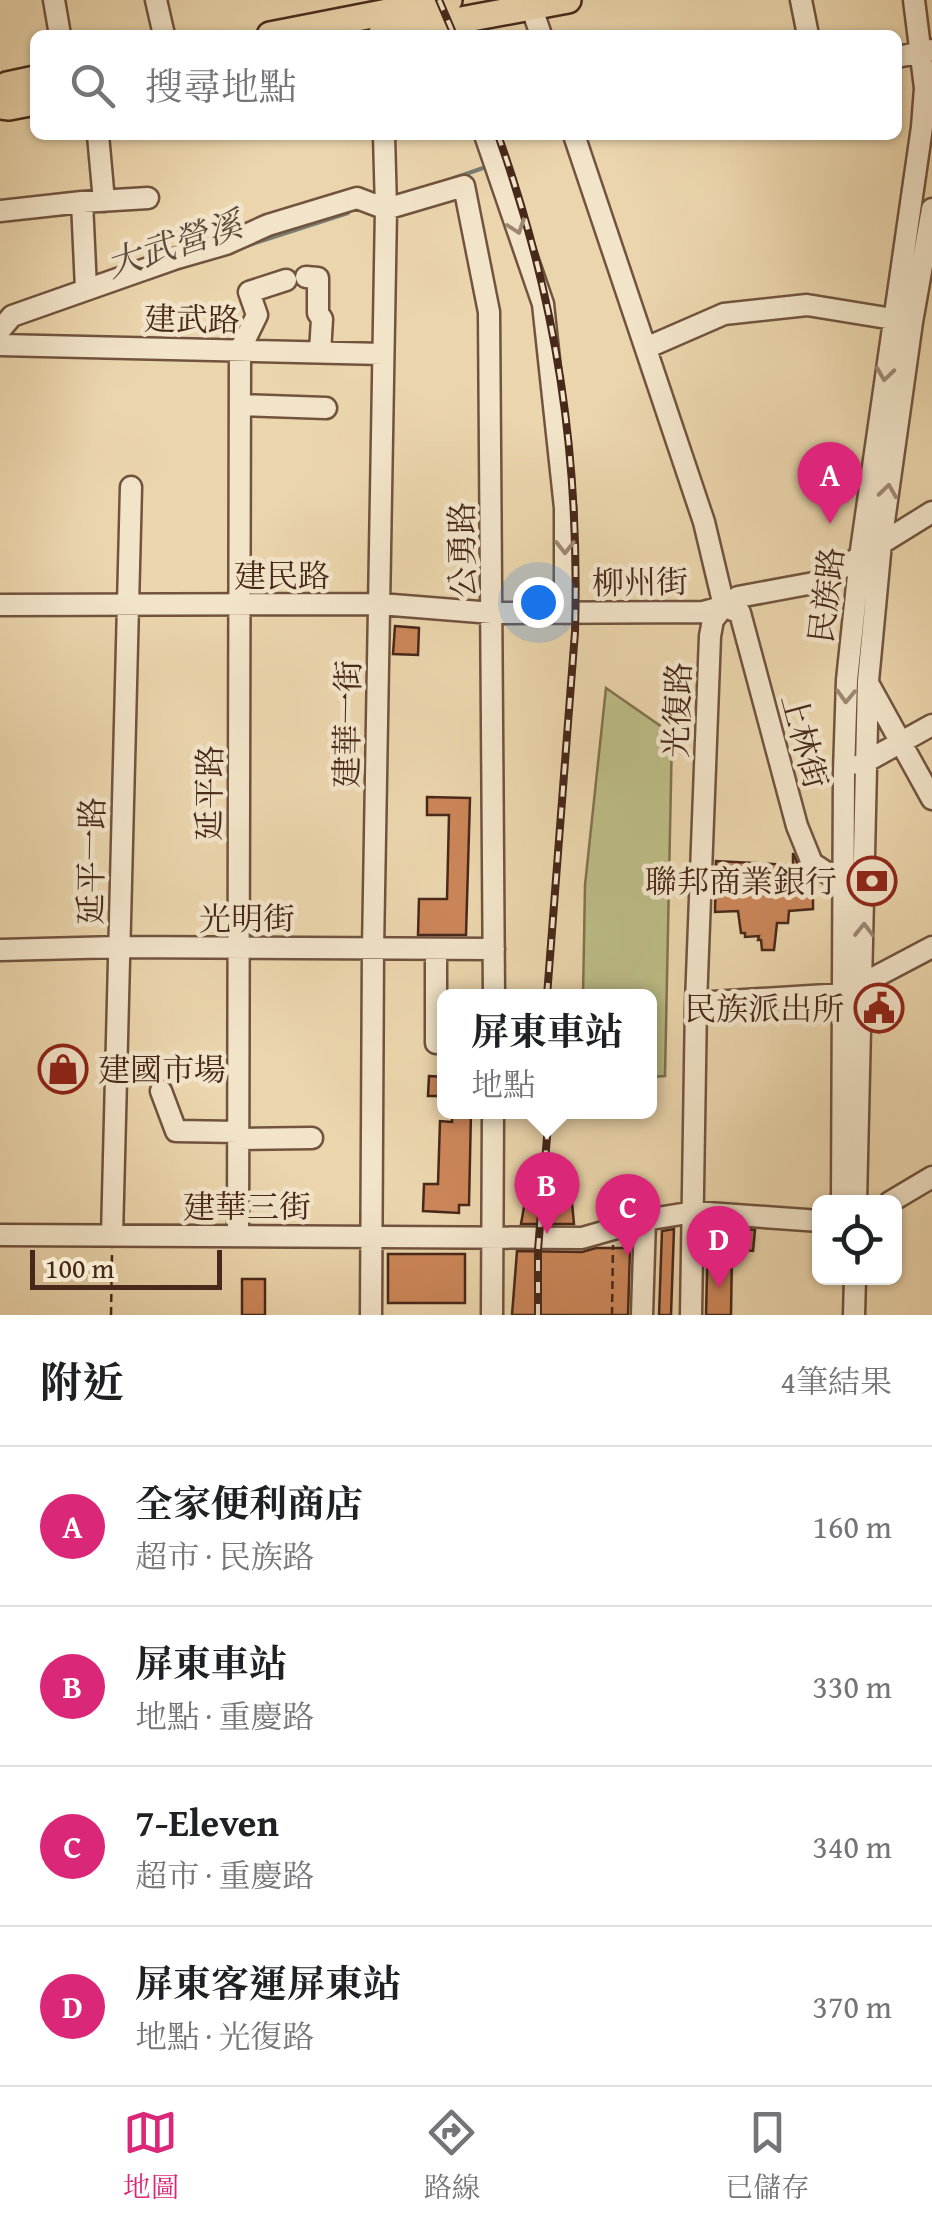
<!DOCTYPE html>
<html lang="zh-TW">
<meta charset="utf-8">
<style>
:root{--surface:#fff;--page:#f6f6f6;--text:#202124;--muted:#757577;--line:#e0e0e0;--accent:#db2777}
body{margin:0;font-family:"Gentium Book Plus","Noto Serif TC",serif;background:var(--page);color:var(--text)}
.controls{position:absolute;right:30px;bottom:30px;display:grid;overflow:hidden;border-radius:15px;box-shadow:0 2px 8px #0004}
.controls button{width:90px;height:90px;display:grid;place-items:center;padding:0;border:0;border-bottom:2px solid var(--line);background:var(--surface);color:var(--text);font:50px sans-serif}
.scale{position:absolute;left:30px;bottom:25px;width:192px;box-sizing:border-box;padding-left:10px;border:5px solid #48281a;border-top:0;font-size:28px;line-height:35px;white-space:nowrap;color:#48281a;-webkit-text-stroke:8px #f2e4c9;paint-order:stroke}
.you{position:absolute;left:538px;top:602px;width:35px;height:35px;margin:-25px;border:8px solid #fff;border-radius:50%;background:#1a73e8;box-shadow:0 0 0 15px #1a73e833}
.badge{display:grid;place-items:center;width:65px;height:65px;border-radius:50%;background:var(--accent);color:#fff;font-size:32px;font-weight:700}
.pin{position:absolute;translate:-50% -82px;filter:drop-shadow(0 2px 5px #0008)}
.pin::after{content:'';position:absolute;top:52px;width:35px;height:30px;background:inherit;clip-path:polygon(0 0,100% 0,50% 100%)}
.popup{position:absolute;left:437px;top:989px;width:220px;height:130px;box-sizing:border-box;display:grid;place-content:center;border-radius:15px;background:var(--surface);filter:drop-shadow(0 2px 8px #0005);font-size:32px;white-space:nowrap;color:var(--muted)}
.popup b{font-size:38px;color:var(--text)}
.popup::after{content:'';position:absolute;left:50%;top:100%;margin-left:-20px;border:20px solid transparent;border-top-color:var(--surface)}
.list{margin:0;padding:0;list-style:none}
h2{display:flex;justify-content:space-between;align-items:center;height:130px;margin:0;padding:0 40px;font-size:42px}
h2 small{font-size:32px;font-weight:400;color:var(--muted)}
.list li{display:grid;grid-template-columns:65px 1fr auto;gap:30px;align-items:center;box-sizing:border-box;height:160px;padding:0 40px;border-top:2px solid var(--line)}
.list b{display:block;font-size:38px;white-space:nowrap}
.list p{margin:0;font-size:32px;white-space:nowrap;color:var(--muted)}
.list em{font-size:32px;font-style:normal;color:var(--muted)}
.icon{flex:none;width:55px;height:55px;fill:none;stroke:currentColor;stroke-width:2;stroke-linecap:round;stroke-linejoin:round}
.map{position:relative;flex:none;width:932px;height:1315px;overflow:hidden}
.search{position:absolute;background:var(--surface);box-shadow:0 2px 8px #0004;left:30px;right:30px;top:30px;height:110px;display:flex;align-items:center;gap:25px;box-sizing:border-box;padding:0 35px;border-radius:15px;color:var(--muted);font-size:38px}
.sheet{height:770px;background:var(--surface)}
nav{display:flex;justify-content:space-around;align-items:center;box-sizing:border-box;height:140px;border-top:2px solid var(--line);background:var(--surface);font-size:28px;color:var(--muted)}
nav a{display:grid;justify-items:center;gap:5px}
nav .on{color:var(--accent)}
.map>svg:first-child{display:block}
.green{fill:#bcbc86;stroke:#827250;stroke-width:2.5}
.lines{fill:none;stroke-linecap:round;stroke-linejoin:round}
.stream{stroke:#787e73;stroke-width:4}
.building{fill:#cb8659;stroke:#48281a;stroke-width:2.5}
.minor-casing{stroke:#71533e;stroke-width:25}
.major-casing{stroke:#48281a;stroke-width:30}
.path{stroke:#48281a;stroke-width:2.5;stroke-dasharray:8 5;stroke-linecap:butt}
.minor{stroke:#f2e4c9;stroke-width:20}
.major{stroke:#ebd5ac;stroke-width:25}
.rail-casing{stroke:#48281a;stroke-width:8}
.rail{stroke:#f2e4c9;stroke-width:4;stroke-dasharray:11;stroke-linecap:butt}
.oneway{stroke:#9d8672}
.labels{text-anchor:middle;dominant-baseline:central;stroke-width:9;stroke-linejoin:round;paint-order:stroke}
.street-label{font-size:32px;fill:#48281a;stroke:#f2e4c9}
.poi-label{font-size:32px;fill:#48281a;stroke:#f2e4c9;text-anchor:end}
.water-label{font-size:35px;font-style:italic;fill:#5c4c3f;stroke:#f2e4c9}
</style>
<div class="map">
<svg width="932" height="1315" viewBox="0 0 932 1315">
<rect width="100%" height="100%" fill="#ebd5ac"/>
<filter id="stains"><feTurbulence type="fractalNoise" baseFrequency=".002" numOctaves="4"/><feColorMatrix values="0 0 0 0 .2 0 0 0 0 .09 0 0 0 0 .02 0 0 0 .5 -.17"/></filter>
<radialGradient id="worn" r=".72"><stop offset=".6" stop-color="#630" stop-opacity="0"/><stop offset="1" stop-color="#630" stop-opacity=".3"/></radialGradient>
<path class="green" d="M606,688L672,734L665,1076L650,1077V996H583L585,885Z"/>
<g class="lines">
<path class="stream" d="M434,185L486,167
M243,247L348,213
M148,279L191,264"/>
</g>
<path class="building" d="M395,626L419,628L418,655L393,654Z
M427,797L470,798L466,935H418L419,899H447L449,815H427Z
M793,853L800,869L813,880V909L789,911L788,923H777L774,950H762L761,940H758L759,936L745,937V933H741L738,911L715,912L716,861L793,865Z
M429,1076L444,1077V1096H428Z
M452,1112H471L469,1205H459V1213L423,1211L424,1184H438L440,1121L452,1122Z
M525,1201L572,1203L574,1224H521Z
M716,1227L755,1230L753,1251L732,1249L731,1315H706L708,1230Z
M674,1229L671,1315H659L662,1231Z
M596,1248H630L628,1315H512L517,1251L582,1252Z
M388,1254H465V1303H388Z
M242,1279H265V1315H242Z"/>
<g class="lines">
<g class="minor-casing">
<path id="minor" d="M54,0L60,35
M156,0L164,35
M529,0L541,35
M801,0L808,35
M897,57L932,50
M98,135L104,201
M485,135L543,304L565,508V613
M574,135L704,522L724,606L713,620L710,636L696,1003L691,1315
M82,202L86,289
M0,211L82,202L148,198
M306,277L318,278V313L322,319L320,352
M0,330L12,316L174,259L226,244L268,225L357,198L386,209L464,186L489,312L494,996
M0,345L383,354
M646,348L724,314L807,305L905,321
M240,405L326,408
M0,605L380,604L492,613L703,612L724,606L738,597L819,582L932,512
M724,606L740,613L797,826L812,863L844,884
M868,683L932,799
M860,765L932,725
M436,949V1043
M0,950L119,947L494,949
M696,1003L843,994L932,947
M161,1091L176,1131L239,1132
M239,1139L312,1138
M842,1202L844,772L847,680L860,557L922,127L925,88L914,0
M856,1202L868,681L881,543L912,322L932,209
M890,1202L932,1177
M0,1235L582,1238L645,1220L694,1212L820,1221
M112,1236L131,487
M238,1236L240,350L257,315L249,292L286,280
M371,1315L373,949L386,209L384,135
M492,1315L493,1112
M642,1315L645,1220
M854,1315L855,1278"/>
</g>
<g class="major-casing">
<path id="major" d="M270,35L449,0
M381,35L568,0
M0,88L7,85L35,79
M0,106L9,107L35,102"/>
</g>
<path class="path" d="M111,1315L112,1252
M612,1315L613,1245"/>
<use href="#minor" class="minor"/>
<use href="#major" class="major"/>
<g class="rail-casing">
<path id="rail" d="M439,0L454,35
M498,135C557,301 580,456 575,632L547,996
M538,1315V1250L549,1112"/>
</g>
<use href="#rail" class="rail"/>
</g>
<defs><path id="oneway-chevron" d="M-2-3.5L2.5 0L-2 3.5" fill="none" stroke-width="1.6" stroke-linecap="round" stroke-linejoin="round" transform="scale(2.5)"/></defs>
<g class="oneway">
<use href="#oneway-chevron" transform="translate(517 227) rotate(71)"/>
<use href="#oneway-chevron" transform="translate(885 374) rotate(98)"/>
<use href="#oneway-chevron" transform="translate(888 491) rotate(-82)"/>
<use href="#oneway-chevron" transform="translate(565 547) rotate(90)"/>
<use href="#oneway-chevron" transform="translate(846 696) rotate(92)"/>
<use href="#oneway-chevron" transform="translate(864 930) rotate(-89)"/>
</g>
<defs>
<g id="bank-ring" transform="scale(2.5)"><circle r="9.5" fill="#f2e4c9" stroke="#8f2418" stroke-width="1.5"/><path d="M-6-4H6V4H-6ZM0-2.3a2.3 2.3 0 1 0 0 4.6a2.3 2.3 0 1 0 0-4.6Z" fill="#8f2418"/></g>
<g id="civic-ring" transform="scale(2.5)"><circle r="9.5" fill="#f2e4c9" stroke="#8f2418" stroke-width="1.5"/><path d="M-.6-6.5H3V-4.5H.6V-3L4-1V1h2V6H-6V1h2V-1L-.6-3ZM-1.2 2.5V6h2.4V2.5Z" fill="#8f2418"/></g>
<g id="shop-ring" transform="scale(2.5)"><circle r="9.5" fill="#f2e4c9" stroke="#8f2418" stroke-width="1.5"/><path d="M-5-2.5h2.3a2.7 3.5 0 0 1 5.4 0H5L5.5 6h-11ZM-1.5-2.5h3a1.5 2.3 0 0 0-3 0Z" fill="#8f2418"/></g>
</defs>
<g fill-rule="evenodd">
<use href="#bank-ring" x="872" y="881"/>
<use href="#civic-ring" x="879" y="1008"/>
<use href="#shop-ring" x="63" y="1069"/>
</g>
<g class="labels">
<g class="street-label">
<text transform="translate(192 319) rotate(1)">建武路</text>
<text transform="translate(462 550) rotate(-91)">公勇路</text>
<text x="282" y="575">建民路</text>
<text transform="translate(640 582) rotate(-1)">柳州街</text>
<text transform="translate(826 595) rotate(-83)">民族路</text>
<text transform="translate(677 710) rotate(-88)">光復路</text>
<text transform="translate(347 724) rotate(-89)">建華一街</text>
<text transform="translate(805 741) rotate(75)">上林街</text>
<text transform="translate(209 793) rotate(-89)">延平路</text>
<text transform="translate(91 861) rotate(-89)">延平一路</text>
<text x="247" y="918">光明街</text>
<text x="247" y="1206">建華三街</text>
</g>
<g class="poi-label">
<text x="837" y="881">聯邦商業銀行</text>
<text x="844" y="1008">民族派出所</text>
<text x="98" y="1069" text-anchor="start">建國市場</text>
</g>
<g class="water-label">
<text transform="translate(174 244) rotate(-18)">大武營溪</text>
</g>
</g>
<rect width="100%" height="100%" filter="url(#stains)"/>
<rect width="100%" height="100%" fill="url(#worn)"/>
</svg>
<div class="controls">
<button><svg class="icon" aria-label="locate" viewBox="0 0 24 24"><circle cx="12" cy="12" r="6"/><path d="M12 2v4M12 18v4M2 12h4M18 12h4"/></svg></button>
</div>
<div class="scale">100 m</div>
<div class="you"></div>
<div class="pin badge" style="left:830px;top:524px">A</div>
<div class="pin badge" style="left:547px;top:1234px">B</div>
<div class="popup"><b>屏東車站</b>地點</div>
<div class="pin badge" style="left:628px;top:1256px">C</div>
<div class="pin badge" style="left:719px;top:1288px">D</div>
<div class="search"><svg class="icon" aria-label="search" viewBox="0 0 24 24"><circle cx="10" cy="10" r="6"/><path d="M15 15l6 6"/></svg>搜尋地點</div>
</div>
<section class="sheet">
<h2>附近<small>4筆結果</small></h2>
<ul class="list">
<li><span class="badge">A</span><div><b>全家便利商店</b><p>超市 · 民族路</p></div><em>160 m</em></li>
<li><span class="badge">B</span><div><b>屏東車站</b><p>地點 · 重慶路</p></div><em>330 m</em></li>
<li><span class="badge">C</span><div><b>7-Eleven</b><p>超市 · 重慶路</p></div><em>340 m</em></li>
<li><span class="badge">D</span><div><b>屏東客運屏東站</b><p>地點 · 光復路</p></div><em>370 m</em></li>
</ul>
</section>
<nav>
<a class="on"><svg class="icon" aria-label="map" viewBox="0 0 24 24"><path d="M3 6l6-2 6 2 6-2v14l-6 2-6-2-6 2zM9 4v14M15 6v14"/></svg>地圖</a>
<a><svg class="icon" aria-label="directions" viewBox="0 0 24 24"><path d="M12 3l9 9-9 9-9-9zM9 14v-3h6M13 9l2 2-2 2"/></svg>路線</a>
<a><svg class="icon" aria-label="saved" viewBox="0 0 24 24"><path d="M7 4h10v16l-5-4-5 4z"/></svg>已儲存</a>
</nav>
